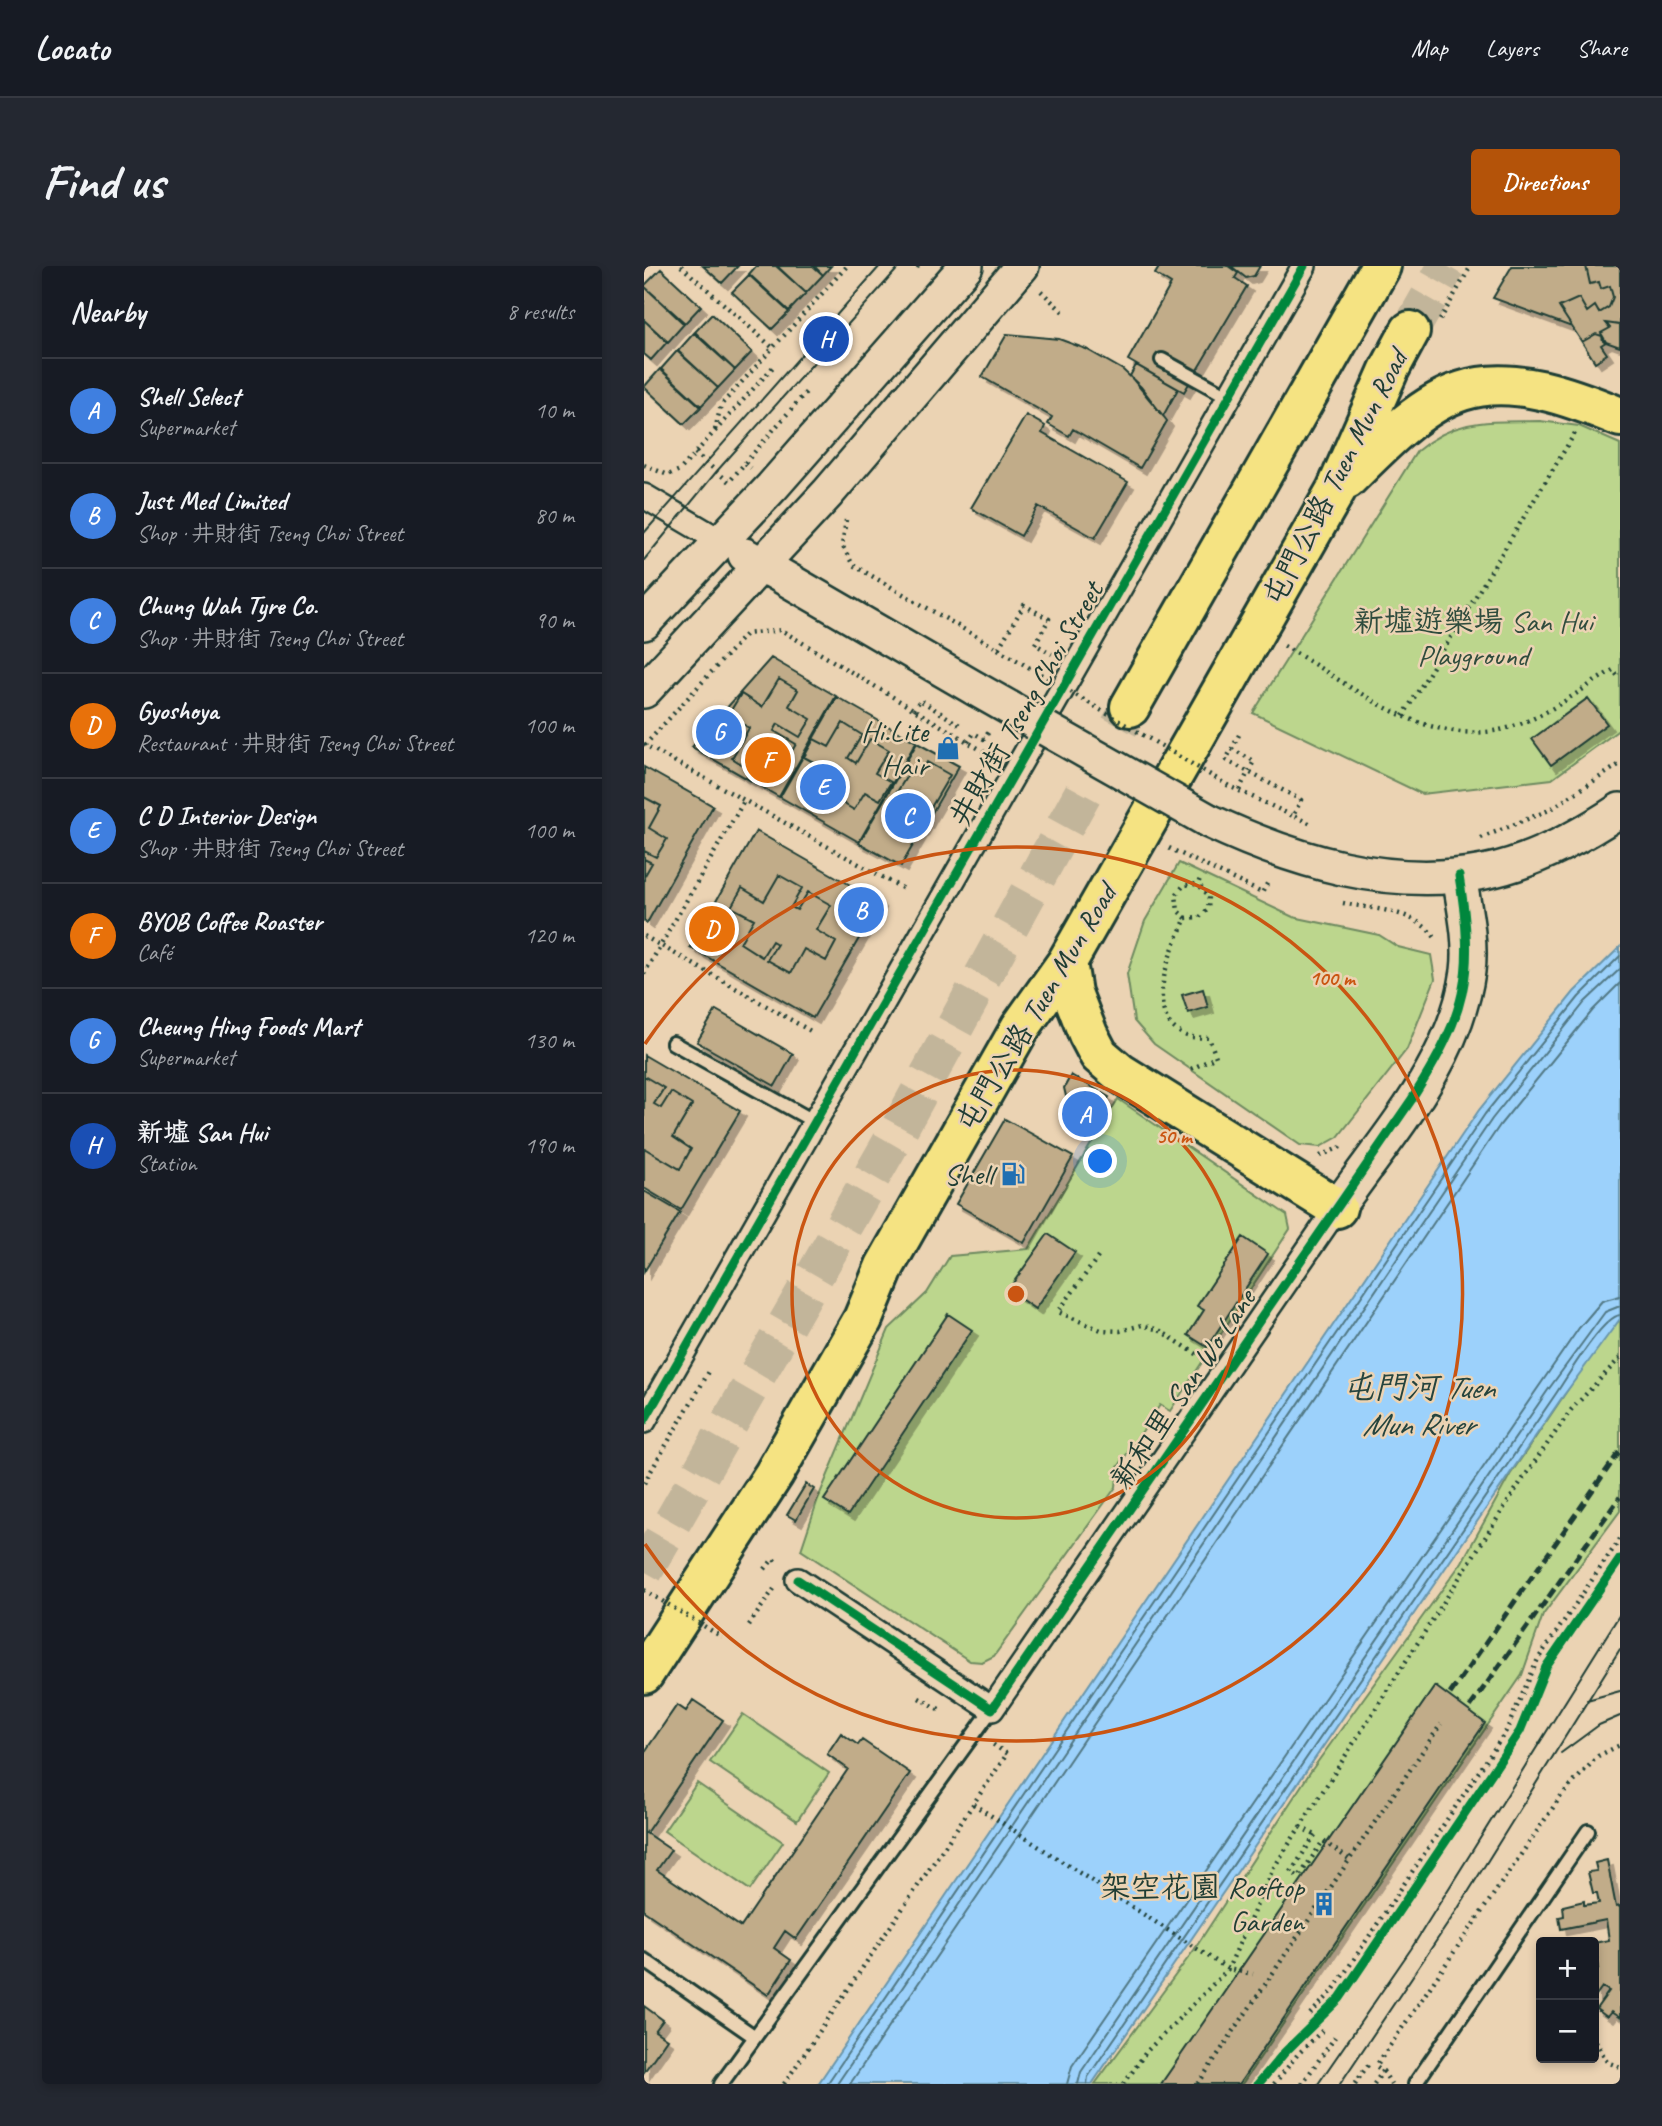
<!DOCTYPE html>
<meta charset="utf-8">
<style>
:root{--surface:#171b24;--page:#242831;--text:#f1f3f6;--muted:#9ea1a6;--line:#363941;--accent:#b45309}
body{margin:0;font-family:Caveat,"LXGW WenKai TC",sans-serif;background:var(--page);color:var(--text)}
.controls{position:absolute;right:21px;bottom:21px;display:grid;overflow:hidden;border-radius:7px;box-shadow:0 4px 10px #0003}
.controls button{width:63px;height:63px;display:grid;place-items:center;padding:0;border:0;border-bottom:2px solid var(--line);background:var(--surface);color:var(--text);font:35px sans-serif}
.you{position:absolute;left:457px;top:896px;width:24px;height:24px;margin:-18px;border:5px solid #fff;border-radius:50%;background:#1a73e8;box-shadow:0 0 0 10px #1a73e833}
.badge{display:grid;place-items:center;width:46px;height:46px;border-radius:50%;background:var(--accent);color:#fff;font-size:23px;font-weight:700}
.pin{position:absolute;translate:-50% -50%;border:4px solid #fff;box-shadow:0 2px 7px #0006}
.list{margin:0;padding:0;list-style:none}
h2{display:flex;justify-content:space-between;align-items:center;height:91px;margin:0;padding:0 28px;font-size:30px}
h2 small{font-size:23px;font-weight:400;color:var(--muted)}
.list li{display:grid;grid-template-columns:46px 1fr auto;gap:21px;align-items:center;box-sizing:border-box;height:105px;padding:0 28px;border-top:2px solid var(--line)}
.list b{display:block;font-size:26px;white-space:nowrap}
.list p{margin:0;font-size:23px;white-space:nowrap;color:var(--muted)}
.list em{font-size:23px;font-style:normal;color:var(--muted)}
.map{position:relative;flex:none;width:976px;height:1818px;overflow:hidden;border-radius:7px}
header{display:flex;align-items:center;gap:42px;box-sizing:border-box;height:98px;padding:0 35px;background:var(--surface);border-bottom:2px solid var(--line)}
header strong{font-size:33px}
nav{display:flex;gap:38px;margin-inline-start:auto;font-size:24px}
.intro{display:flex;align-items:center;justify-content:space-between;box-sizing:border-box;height:168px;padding:0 42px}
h1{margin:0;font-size:49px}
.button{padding:18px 32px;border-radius:7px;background:var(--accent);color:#fff;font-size:24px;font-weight:700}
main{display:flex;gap:42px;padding:0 42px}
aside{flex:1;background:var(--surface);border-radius:7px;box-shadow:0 4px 10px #0003}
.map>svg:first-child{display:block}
.green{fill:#bcd68d;stroke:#6e8a60;stroke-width:2}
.water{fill:#9cd1fb;stroke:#6a96ab;stroke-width:2}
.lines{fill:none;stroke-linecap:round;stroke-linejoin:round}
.shore{stroke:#517884;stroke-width:2}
.building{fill:#c1ac89;stroke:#1f3d34;stroke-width:2;filter:url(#shadow)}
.highway-tunnel{stroke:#c2b59a;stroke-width:38;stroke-dasharray:38 19;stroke-linecap:butt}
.lane-casing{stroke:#1f3d34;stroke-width:18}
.street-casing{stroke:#1f3d34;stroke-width:28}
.secondary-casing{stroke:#1f3d34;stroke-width:38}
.highway-casing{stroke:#1f3d34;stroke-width:44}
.path{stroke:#1f3d34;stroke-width:4.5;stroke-dasharray:2 5;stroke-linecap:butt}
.lane{stroke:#ebd3b3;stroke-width:12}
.street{stroke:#ebd3b3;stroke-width:23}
.secondary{stroke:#ebd3b3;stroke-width:33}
.highway{stroke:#f5e382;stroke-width:38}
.tram{stroke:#1f3d34;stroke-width:2}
.rail{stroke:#1f3d34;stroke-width:5;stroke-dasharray:10 5;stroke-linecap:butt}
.secondary-bridge-casing{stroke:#1f3d34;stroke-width:38;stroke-linecap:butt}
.path-bridge{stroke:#1f3d34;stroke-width:4.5;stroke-dasharray:2 5;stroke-linecap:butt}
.secondary-bridge{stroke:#ebd3b3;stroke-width:33}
.cycleway-casing{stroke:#ebd3b3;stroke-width:13}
.cycleway{stroke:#00873e;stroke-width:9}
.ring{fill:none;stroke:#ca5512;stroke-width:3.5}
.labels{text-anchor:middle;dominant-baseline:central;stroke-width:5;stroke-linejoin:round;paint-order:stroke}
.street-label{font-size:30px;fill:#1f3d34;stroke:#ebd3b3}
.park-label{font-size:30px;fill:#2f4c3d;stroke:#ebd3b3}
.poi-label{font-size:30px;fill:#1f3d34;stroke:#ebd3b3;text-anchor:end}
.water-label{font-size:32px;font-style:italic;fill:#25443e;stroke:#ebd3b3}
.centre{fill:#ca5512;stroke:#ebd3b3;stroke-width:3.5}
.ring-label{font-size:21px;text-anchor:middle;font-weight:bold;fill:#ca5512;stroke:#ebd3b3;stroke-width:5;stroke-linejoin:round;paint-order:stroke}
</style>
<header>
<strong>Locato</strong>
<nav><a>Map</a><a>Layers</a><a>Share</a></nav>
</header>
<div class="intro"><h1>Find us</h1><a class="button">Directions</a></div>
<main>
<aside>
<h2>Nearby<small>8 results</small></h2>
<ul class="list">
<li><span class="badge" style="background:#3f7fe0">A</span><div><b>Shell Select</b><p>Supermarket</p></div><em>10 m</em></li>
<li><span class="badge" style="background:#3f7fe0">B</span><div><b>Just Med Limited</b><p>Shop · 井財街 Tseng Choi Street</p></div><em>80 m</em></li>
<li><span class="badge" style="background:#3f7fe0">C</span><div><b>Chung Wah Tyre Co.</b><p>Shop · 井財街 Tseng Choi Street</p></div><em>90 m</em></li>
<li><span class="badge" style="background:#e8710a">D</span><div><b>Gyoshoya</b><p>Restaurant · 井財街 Tseng Choi Street</p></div><em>100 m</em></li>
<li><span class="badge" style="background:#3f7fe0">E</span><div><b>C D Interior Design</b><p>Shop · 井財街 Tseng Choi Street</p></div><em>100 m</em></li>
<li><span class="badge" style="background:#e8710a">F</span><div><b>BYOB Coffee Roaster</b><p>Café</p></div><em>120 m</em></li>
<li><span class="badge" style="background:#3f7fe0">G</span><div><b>Cheung Hing Foods Mart</b><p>Supermarket</p></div><em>130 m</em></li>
<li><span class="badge" style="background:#1a4fb4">H</span><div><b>新墟 San Hui</b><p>Station</p></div><em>190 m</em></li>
</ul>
</aside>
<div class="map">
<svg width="976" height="1818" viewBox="0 0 976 1818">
<defs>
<filter id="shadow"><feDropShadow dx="6" dy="6" stdDeviation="0" flood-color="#0004"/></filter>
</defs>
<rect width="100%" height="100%" fill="#ebd3b3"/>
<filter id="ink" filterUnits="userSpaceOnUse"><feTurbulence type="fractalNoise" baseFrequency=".0143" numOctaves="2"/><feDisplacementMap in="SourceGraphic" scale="14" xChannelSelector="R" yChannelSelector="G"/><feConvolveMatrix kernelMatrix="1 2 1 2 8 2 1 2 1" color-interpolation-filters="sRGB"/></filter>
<g filter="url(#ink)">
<path class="green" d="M896,155L935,160L976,178V463L908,513L778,528L609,447L773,185C814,151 846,156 896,155Z
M535,597L649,651L735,669L754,681L787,689L791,713L763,783L694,871L676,881L656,879L510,778L490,755L483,708L501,655Z
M474,833L643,949L646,963L526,1145L516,1139L474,1201L472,1221L350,1390L338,1396L326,1395L157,1284L175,1230L245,1063L283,1027L306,990L384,983Z
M976,1053V1245L899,1349L878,1409L598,1818H451L550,1684L667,1505L818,1296L866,1209L956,1076Z
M99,1448L185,1507L153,1555L66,1496Z
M53,1517L139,1576L106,1624L20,1565Z"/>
<path class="water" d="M976,681V1053L917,1133L448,1818H174L835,844L930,726Z"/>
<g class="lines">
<path class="shore" d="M183,1818L841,848L935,731L976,690
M193,1818L848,853L941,736L976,703
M206,1818L856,859L949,744L976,717
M423,1818L428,1800L935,1062L958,1035L976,1030
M434,1818L437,1806L904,1124L961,1046L976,1040
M443,1818L444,1811L911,1129C922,1113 958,1051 976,1049"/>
</g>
<path class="building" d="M59,0H94L78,17Z
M112,0H132L162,27L145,45L105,8Z
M133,0H169L179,9L162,27Z
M170,0H187L179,9Z
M516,0H584L594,7L591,12L603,20L540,126L484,94L527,18L511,8Z
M587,0H616L610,10L602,12Z
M868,0H976V81L959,75L958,70L952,68L938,76L928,61L849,32Z
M942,0H976V59L962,57L966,62L957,67L962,76L957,79L963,88L951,96L915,41L935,32L943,46L951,40L955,47L965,41L969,31L966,20L957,23L955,16L946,18Z
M17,3L57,40L41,57L0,20Z
M105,9L145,46L128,63L88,26Z
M0,20L40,58L24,76L0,54Z
M68,48L108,86L91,104L51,66Z
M0,54L23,76L7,94L0,88Z
M50,67L91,104L74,122L34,85Z
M363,68L415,73L442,83L479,104L497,121L523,155L496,202L429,163L425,170L404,158L408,151L338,111Z
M33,85L74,122L57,140L17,103Z
M492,99L534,123L519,150L486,110Z
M16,103L57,141L40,158L0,121Z
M382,149L401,160L398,167L484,216L451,272L394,240L377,270L327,242Z
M127,392L192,430L135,531L48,481Z
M135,413L154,424L145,440L167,453L156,471L134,458L130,465L152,478L141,497L119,484L107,504L88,492L105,462L84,449L97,428L118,441Z
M193,431L272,476L215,576L136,531Z
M944,432L963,458L907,499L888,473Z
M199,457L218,469L204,492L212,497L226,473L245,484L231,507L247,516L236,534L221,526L210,544L192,533L198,520L190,516L183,528L165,518L175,499L160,491L170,473L185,481Z
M273,477L315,500L257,600L215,577Z
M283,496L306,509L276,560L254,547L263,532L253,526L266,505L275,510Z
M0,501L69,540L3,657L0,655Z
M0,531L17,540L5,562L23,573L12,591L0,585Z
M112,565L236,636L169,752L46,681Z
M0,593L8,597L0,611Z
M135,609L158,622L147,641L153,644L164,626L187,639L172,664L192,676L182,695L160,683L147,707L123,694L133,678L128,675L118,691L96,677L110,653L87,641L98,622L120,635Z
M559,723L564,741L544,747L538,729Z
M72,744L149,788L131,820L53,776Z
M0,789L96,845L37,944L0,922Z
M427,809L465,831L442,871L430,864L420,822Z
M0,810L20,822L10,838L17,842L27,826L48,839L29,871L47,883L36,903L0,882Z
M361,853L429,891L380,977L312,938Z
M0,925L36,946L0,1006Z
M404,968L431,986L391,1043L364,1024Z
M599,971L624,988L563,1081L544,1069L560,1044L553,1040Z
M304,1048L328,1064L204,1249L180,1234Z
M162,1218L170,1223L152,1254L143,1249Z
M791,1420L841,1457L595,1818H517Z
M49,1434L79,1454L2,1567L27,1584L13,1604L97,1661L204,1503L183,1488L197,1467L214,1479L218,1474L266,1507L152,1673L141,1665L130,1682L147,1694L124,1729L0,1645V1487L33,1439L42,1445Z
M963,1594L972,1641L976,1640V1752L967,1746L963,1751L952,1743L965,1725L958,1721L950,1732V1708L955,1701L950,1677L965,1674L962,1654L917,1663L915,1651L920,1650L919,1640L940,1635V1639L955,1637L953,1627H949L944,1606L953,1605L951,1597Z
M0,1740L19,1754L11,1765L23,1773L0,1806Z"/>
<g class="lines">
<path class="highway-tunnel" d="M766,65L803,0
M0,1305L255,863L486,441"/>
<g class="lane-casing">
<path id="lane" d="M518,94L585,131
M29,777L171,856
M0,1694L111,1771
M77,1818L348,1443
M771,1818L944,1565"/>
</g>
<g class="street-casing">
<path id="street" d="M0,230L78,276
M0,1155L660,0
M154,1314L348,1443L693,942"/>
</g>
<g class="secondary-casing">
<path id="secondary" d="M101,289L332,423
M0,357L128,221L322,0
M0,425L184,227L378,0
M565,555C650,595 746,624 840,606C887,597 937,570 976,544
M693,942C743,870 812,795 824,705C828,674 820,641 815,610"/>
</g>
<g class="highway-casing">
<path id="highway" d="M703,213C735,182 774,139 818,125C869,108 930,132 976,151
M486,441L737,0
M423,696L428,727L444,768L455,789L476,807L693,942
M0,1408L130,1208L219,1053L241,1000L376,762L423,696L692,224L745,104L766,65"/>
</g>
<path class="path" d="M37,0L129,82
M273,2L274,0
M397,25L419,46
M796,54L827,0
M71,164L77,139L203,0
M51,187L85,216L101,197L107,202
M101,197L162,126
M0,199L24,209L36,204L129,101
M202,254L198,279L209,299L354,383L380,339L405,353L391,378L408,388
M640,380C704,416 775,480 855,464C896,456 934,425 969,404L976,413
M270,444L276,434L319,461
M759,450L931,167
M595,469L582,494L657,534L649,550L670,559
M324,476L330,467L340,473L346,464
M588,483L610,495
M837,572L905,544L976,498
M525,582L618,627L625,614
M258,622L1,479L102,368L137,364L349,491
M699,637C732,644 771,643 792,673
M542,652L534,645L532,629L540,619L554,618L557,610
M0,670L170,767
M0,708L100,535
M547,803L572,791L565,772C558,771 549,772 543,770C495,751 528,682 542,652L556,651L564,643L565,630L554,618
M676,890L697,881
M454,991L414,1046L457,1064L476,1065L498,1059L515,1064L559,1092
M0,1217L66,1104
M121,1303L129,1293L135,1298
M105,1359L130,1323
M275,1432L299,1445
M329,1538L584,1703L609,1708
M656,1561L671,1569
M666,1748L688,1726L862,1465L894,1393L976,1273
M952,1775L963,1796L976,1801
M739,1805L747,1818
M140,1818L363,1488L347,1477
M480,1818L502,1786L584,1703L629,1603L876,1217L927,1144L976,1092
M630,1818L654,1788L681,1762
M658,1818L691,1771
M711,1818L726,1796
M730,1818L739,1805L732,1800L917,1530L954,1490L976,1479"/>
<use href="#lane" class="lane"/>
<use href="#street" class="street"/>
<use href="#secondary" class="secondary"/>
<use href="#highway" class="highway"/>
<path class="tram" d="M0,267L236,0
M0,294L73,205L256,0
M943,1434L976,1425
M917,1487L955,1459L976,1450
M674,1818L767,1683L976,1348
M696,1818L813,1644L976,1383"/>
<path class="rail" d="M806,1428L976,1185
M826,1441L976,1231"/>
<g class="secondary-bridge-casing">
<path id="secondary-bridge" d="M332,423L565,555"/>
</g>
<path class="path-bridge" d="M354,383L585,520L649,550
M595,524L610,495
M0,1324L78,1371
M671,1569L647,1606L655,1611L679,1575L706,1594
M554,1818L797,1458"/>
<use href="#secondary-bridge" class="secondary-bridge"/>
<g class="cycleway-casing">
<path id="cycleway" d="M0,1155L660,0
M154,1314L348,1443L768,833C822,748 832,710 815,610
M614,1818L641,1786L696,1732L876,1465L902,1401L976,1293"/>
</g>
<use href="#cycleway" class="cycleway"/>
</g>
</g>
<g class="ring">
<circle cx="372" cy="1028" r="224"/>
<path d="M1 778A447 447 0 1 1 1 1278"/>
</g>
<defs>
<g id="shop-bare" transform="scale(1.89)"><path d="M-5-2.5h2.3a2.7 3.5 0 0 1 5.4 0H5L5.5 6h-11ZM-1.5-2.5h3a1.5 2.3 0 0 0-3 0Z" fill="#1f6fb2" stroke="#ebd3b3" stroke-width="2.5" paint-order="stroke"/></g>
<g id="fuel-bare" transform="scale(1.89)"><path d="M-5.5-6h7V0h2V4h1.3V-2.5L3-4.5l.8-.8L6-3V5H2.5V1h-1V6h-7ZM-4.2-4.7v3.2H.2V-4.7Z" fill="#1f6fb2" stroke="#ebd3b3" stroke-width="2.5" paint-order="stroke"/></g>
<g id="building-bare" transform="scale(1.89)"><path d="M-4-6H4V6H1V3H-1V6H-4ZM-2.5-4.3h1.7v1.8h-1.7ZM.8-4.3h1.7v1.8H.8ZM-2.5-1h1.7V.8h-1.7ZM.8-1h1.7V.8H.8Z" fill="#1f6fb2" stroke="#ebd3b3" stroke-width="2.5" paint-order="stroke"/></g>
</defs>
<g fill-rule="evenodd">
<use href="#shop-bare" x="304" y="482"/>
<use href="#fuel-bare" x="369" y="908"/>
<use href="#building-bare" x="680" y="1638"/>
</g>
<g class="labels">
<g class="street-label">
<text transform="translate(691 212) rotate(-63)">屯門公路 Tuen Mun Road</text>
<text transform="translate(382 438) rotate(-60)">井財街 Tseng Choi Street</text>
<text transform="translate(392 742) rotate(-59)">屯門公路 Tuen Mun Road</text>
<text transform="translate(539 1123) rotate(-56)">新和里 San Wo Lane</text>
</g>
<g class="park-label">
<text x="829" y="355">新墟遊樂場 San Hui<tspan x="829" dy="34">Playground</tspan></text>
</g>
<g class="poi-label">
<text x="284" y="465">Hi.Lite<tspan x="284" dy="34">Hair</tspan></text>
<text x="349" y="908">Shell</text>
<text x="660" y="1621">架空花園 Rooftop<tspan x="660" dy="34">Garden</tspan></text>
</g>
<g class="water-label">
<text x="774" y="1121">屯門河 Tuen<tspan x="774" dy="37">Mun River</tspan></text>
</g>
</g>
<circle cx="372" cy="1028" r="10" class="centre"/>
<g class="ring-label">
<text x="688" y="719">100 m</text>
<text x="530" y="877">50 m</text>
</g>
</svg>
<div class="controls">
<button>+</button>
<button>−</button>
</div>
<div class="you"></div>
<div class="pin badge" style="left:441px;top:848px;background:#3f7fe0">A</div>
<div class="pin badge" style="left:217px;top:644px;background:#3f7fe0">B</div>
<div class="pin badge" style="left:264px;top:550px;background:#3f7fe0">C</div>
<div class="pin badge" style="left:68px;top:663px;background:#e8710a">D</div>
<div class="pin badge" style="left:179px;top:521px;background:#3f7fe0">E</div>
<div class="pin badge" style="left:124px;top:494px;background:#e8710a">F</div>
<div class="pin badge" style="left:75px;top:466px;background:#3f7fe0">G</div>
<div class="pin badge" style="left:182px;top:73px;background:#1a4fb4">H</div>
</div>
</main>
